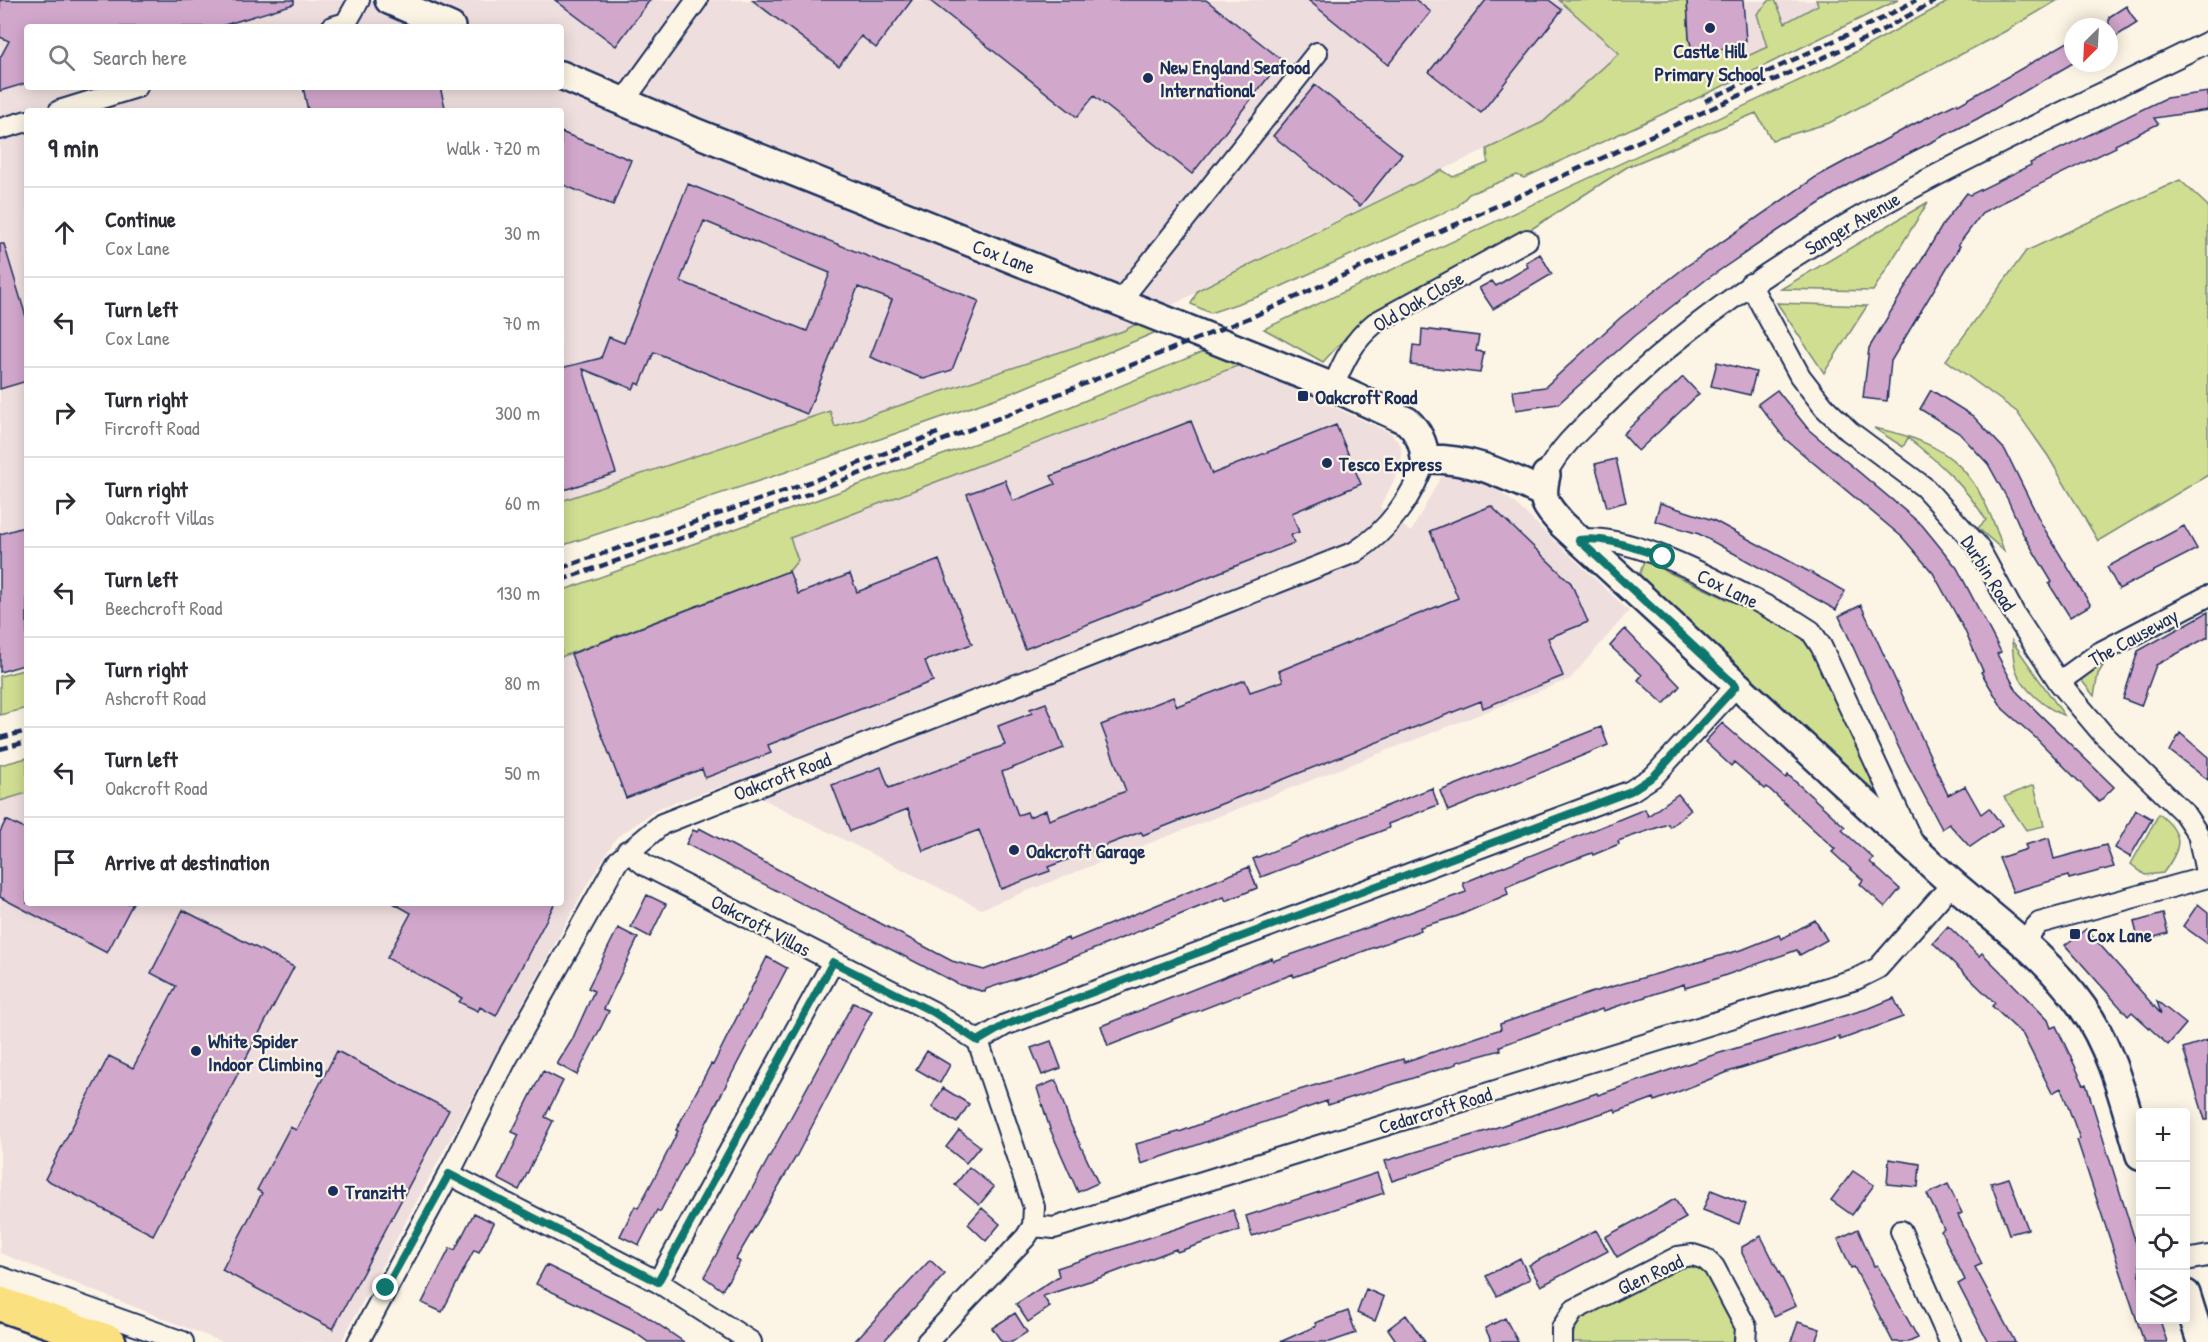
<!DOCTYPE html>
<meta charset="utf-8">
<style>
:root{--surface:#fff;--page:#f2f2f3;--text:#2b2b33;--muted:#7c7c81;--line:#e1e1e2}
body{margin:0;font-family:"Patrick Hand",sans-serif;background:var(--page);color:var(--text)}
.controls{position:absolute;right:18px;bottom:18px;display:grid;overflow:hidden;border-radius:6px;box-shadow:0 3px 15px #0003}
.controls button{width:54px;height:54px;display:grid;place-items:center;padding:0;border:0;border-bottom:2px solid var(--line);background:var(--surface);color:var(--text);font:30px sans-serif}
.compass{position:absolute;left:2064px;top:18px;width:54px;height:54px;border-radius:50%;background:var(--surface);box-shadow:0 3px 15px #0003;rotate:204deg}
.stop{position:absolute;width:18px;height:18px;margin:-14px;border:4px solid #0f766e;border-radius:50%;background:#fff}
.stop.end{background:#0f766e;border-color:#fff;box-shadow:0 2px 6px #0008}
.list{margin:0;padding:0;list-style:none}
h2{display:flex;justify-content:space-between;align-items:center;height:78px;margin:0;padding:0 24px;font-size:26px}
h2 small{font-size:20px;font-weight:400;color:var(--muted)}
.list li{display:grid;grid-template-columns:39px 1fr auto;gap:18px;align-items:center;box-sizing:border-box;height:90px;padding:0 24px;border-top:2px solid var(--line)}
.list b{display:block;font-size:22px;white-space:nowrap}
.list p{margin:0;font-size:20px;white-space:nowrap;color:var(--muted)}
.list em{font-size:20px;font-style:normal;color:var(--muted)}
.icon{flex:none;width:33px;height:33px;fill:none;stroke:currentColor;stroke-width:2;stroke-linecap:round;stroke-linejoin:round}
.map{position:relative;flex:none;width:2208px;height:1342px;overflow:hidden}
.search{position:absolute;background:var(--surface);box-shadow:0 3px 15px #0003;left:24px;top:24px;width:540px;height:66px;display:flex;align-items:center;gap:15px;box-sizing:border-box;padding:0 21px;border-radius:6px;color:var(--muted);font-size:22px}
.panel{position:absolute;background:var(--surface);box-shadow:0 3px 15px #0003;left:24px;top:108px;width:540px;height:798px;border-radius:6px}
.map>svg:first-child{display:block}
.built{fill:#efdede;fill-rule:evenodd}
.green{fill:#d0de91;stroke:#768678;stroke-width:1.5}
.building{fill:#d2a7cc;stroke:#1b2f5e;stroke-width:1.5;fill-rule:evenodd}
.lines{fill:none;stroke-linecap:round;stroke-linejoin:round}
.street-casing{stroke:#1b2f5e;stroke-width:24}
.secondary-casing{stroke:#1b2f5e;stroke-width:32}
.highway-casing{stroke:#1b2f5e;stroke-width:38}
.street{stroke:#fcf5e5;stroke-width:20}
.secondary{stroke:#fcf5e5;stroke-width:27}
.highway{stroke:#fbe080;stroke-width:33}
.rail{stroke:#1b2f5e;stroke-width:4.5;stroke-dasharray:9 4.5;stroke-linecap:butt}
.route{stroke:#0f766e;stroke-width:8}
.poi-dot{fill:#1b2f5e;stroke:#fcf5e5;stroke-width:2}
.labels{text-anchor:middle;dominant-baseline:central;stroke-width:4.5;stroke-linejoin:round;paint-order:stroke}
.poi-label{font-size:20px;font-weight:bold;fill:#1b2f5e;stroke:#fcf5e5;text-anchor:start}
.street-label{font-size:20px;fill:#1b2f5e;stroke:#fcf5e5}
</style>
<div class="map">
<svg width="2208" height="1342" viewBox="0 0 2208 1342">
<rect width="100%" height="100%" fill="#fcf5e5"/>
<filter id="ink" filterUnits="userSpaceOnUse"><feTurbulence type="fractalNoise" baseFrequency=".0167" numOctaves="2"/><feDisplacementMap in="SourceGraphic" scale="12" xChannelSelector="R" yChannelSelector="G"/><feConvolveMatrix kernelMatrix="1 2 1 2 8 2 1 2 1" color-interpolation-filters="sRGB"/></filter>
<g filter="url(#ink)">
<path class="built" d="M0,0H1559L1562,2L1880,0L1717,89L1619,53L1543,122L1304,236L1123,331L834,427L829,411L561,501V111H27V664L0,672ZM27,27H561V87H27Z
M1240,365L1391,433L1401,445L1402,465L1380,507L1411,532L1440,478L1452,473L1473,475L1491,484L1518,506L1629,611L1570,679L981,909L731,783L659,808L616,838L584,890L341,1342H222L0,1253V801L27,793V903H561V626Z"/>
<path class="green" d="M1559,0H1687L1689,38L1694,57L1722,49L1750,55L1767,47L1757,14L1770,0H1775L1785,23L1818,5L1816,0H1898L1717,89L1524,178L1517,175L1469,194L1457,207L1260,296L1210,313L1191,304L1198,290L1442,170L1453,177L1488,163L1487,149L1543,122L1619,53Z
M1951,0H2058L2004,32L1829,123L1772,140L1756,113L1627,167L1533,228L1355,327L1323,362L1264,329L1828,67Z
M2180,180L2208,206V475L2098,541L2048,456L2017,412L1946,360L2026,251Z
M1928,202L1873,291L1781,289Z
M1777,303L1867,306L1824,373Z
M1140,322L1161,330L1014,392L783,473L561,546V501L830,411L835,427L1123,331Z
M1207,350L1240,365L790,538L798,560L789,571L561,657V591L1021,427Z
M1874,428C1956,444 1978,474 2004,551L1978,528L1986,520C1966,487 1939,462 1908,438L1903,447Z
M1644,561L1803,634L1811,642L1880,798L1639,576Z
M2012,641L2064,715C2046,709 2022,688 2016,670C2013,661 2013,651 2012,641Z
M2110,654L2098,674L2094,696L2078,676Z
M27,669V708L0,715V676Z
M27,758V793L0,801V765Z
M2034,785L2044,826L2026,830L2004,797Z
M2159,814C2186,835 2181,849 2163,873L2145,875L2131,864Z
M1685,1263L1697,1264L1708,1270L1736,1324L1733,1342H1572L1575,1325L1579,1319Z"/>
<path class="building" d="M0,0H294V4L218,27H27V83L0,91V58L9,41L0,37Z
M555,0H650L616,46Z
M752,0H912L876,48L861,36L839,66Z
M929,0H1206L1282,60L1192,174L1094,96L1077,117Z
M1308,0H1416L1431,12L1388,65Z
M1486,0H1549L1562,10L1481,113L1429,72Z
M1687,0H1743L1746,41L1694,58L1689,38Z
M2126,6L2137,23L2109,41V17Z
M2073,39V63L1977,119L1849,184L1779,230L1707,279L1634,336L1558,404L1516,410L1513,391L1545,387L1620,318L1684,268L1816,177L1914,124L1957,103L1958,105Z
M1315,85L1402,154L1360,206L1273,136Z
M303,87H440L446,111H308Z
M2208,92V110L2154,118L2158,124L2115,145L2116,147L1983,212L1958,245L1960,246L1891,361L1887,401L1863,398L1869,348L1945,221L1967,193L1970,195L2031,165L2030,163L2166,98Z
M561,132L631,160L613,205L561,184Z
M688,184L979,301L952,370L924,379L870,357L892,300L858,287L807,414L654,352L640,385L636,383L633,389L583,369L616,473L561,491V368L601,358L609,337L624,343ZM704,221L830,273L807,331L680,281Z
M0,244H4L27,320V381L0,389Z
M1540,254L1552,274L1493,309L1479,288L1492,281L1496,286L1528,267L1526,262Z
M1422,329L1479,336L1476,351L1484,352L1480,373L1411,365L1413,345L1421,346Z
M1717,362L1756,372L1750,395L1711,386Z
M1683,377L1699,394L1638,451L1623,434Z
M1777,390L1809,430L1922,525L1957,568L2001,652L1997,654L2018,693L2114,787L2099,802L2037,739L2003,709L1981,672L1983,671L1964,629L1933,573L1902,537L1785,439L1758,404Z
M1931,390L1973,416L2005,450L2042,525L2090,604L2089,606L2070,617L2049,584L2052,582L2023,534L2008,500L1988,464L1959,433L1920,409Z
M1191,421L1212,474L1336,425L1361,484L1292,513L1299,532L1291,535L1294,543L1025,649L967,494L1005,480L1013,501L1055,484L1051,476Z
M1616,459L1626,502L1607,507L1595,464Z
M1660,503L1713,520L1845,591L1836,610L1699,534L1655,521Z
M1491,506L1571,583L1588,622L1548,638L1563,676L1483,708L1481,701L1143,835L1141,832L1048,867L1050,871L1001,889L979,830L923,851L908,809L850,831L832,785L881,767L889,788L1005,745L998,726L1032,713L1030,709L1046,703L1064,748L1002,772L1018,815L1027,812L1029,817L1046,810L1049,820L1126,791L1101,725L1173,697L1177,706L1245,680L1250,692L1283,681L1279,671L1458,598L1430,531Z
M27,526V664L0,672V534Z
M2184,526L2197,549L2119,589L2107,567Z
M939,560L972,644L925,661L933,681L768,745L771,753L705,778L702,769L626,798L571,654L789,571L798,594L850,574L857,592Z
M1861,605L1948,795L1965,786L1981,814L1989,808L2002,825L1970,847L1949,824L1942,829L1899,748L1839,616Z
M2208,612V637L2156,665L2141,706L2123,699L2138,651Z
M1625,629L1680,686L1664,704L1638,680L1642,675L1610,646Z
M1722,723L1786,778L1788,775L1845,827L1842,830L1873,858L1870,862L1900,889L1885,907L1860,884L1863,880L1832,852L1835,849L1767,787L1765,789L1734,762L1731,766L1705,742Z
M1601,727L1608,745L1448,811L1440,791Z
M2180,733L2208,757V780L2170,751Z
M1432,788L1438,805L1388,824L1389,828L1261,877L1253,859Z
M1678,794L1691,810L1670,827L1668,824L1618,841L1619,844L1593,855L1592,853L1546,870L1506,887L1508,894L1458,916L1420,927L1421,930L1294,977L1293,974L1108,1046L1101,1026L1272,958L1273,961L1325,943L1466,892L1463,883L1645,809L1648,816Z
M2136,810L2152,819L2130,857L2115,848Z
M6,820L27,830V903H133L107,953L0,897V832Z
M699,828L952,961L984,970L1068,938L1069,941L1249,867L1257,888L1226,901L1224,897L1037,972L986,989L985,992L960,985L686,844L693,830L697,832Z
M2049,838L2054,859L2106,845L2114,867L2069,879L2068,876L2013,892L1999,858L2027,849L2025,845Z
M647,895L666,904L650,937L631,927Z
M393,903H555L496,1016L480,1007L478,1011L459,1002L462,998L387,958L411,913Z
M2198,904L2208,912V944L2183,926Z
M183,910L294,967L153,1235L45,1179L109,1056L133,1068L176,986L151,973Z
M2163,914L2168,933L2139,942L2134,922Z
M1815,920L1827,940L1800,955L1797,950L1712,980L1685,988L1684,984L1603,1011L1602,1009L1500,1046L1501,1050L1457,1062V1064L1328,1105L1327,1101L1141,1164L1136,1144L1182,1131L1262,1101L1403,1059L1404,1062L1501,1029L1500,1024L1593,992L1744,949L1779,935L1781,939Z
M1948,926L1979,956L1982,953L2009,980L2048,1020L2051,1028L2056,1026L2084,1085L2086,1084L2140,1256V1320H2160L2167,1342H2144L2077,1140L2080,1139L2061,1088L2052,1093L2023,1035L1992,1006L1995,1003L1933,943Z
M618,928L638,938L604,1009L609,1011L577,1075L557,1064L572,1040L594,991L588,988Z
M2086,929L2161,1014L2157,1001L2186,1024L2168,1045L2132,1012L2128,1016L2065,945Z
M767,957L787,968L660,1212L657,1210L639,1245L620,1236L635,1206L638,1208L657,1173L678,1131L676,1130L711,1064L713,1065Z
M1894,998L1903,1017L1840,1040L1839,1037L1728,1072L1655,1101L1654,1098L1616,1112L1615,1109L1392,1181L1385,1161L1486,1131L1597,1093L1598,1095L1710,1056L1870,1008Z
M853,1003L872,1011L797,1155L736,1259L740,1262L722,1290L704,1277Z
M2208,1040V1120H2205L2183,1048Z
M1051,1041L1061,1068L1042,1075L1031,1048Z
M337,1051L449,1110L333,1329L222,1270L262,1193L257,1190L290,1127L296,1130Z
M927,1051L950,1065L940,1083L916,1069Z
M543,1071L563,1081L545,1117L553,1121L519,1190L498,1179L519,1135L512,1132Z
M1056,1080L1069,1121L1098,1183L1078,1192L1050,1129L1037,1088Z
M943,1088L969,1104L957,1123L932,1107Z
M959,1130L980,1146L966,1163L946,1147Z
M1889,1159L1920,1164L1918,1187L1887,1184Z
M969,1167L994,1187L979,1205L955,1185Z
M1853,1171L1874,1185L1852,1215L1831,1200Z
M1377,1173L1384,1193L1252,1236L1246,1216Z
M2009,1178L2028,1229L2009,1234L1991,1183Z
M1948,1184L1962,1213L1958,1215L1982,1264L1975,1267L2015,1342H1988L1958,1284L1965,1280L1941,1231L1944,1229L1927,1194Z
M1711,1190L1746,1204L1739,1224L1703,1210Z
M1675,1199L1686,1218L1617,1257L1605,1237Z
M982,1208L1000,1224L986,1241L968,1224Z
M1233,1210L1240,1230L1177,1252L1176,1249L1102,1277L1043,1296L1050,1307L1028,1322L1016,1304L1059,1276L1057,1268Z
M474,1213L494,1223L479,1252L474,1250L442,1312L422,1303L450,1248L455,1250Z
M1858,1229L1874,1266L1877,1265L1918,1338L1909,1342H1893L1854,1267L1851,1268L1838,1239Z
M1596,1230L1608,1251L1541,1286L1529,1265Z
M1761,1236L1796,1306L1774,1316L1742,1253V1247Z
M1520,1258L1530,1279L1497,1296L1486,1276Z
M930,1260L945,1274L893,1331L883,1342H854Z
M546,1265L634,1308L684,1342H648L634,1332L536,1284Z
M1366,1289L1384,1297L1375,1321L1357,1313Z
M1348,1311L1356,1333L1330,1342H1280L1316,1326L1315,1323Z
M1015,1313L1027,1332L1012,1342H1002L992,1328Z
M1406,1315L1425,1342H1397L1388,1329Z
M1505,1318L1518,1342H1492L1485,1328Z
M1798,1322L1820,1329L1815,1342H1791Z"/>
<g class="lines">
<g class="street-casing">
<path id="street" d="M332,27L346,23L359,0
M623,102L697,0
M59,111L137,87
M0,129L27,121
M1750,284L1800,376L1824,407L1849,431L1924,487L1977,545L2015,615L2059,682L2102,733L2184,813L2198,834L2207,877
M1120,301L1317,53
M1333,387C1344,360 1353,341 1375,323L1527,240
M1546,474C1562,443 1590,421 1615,396C1779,235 2004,143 2208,42
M1579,540C1636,531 1745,596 1797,622L1811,631L1821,646L1912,841
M2059,682L2099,653L2208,596
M627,851L645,865L933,1012L978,1041L1034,1207L1033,1226L1026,1237L927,1342
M2024,940L2039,923L2208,877
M978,1041L1005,1025L1631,791L1654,776L1736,686
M449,1174L658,1282L751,1342
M1033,1226L1054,1228L1856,979L1878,968L1952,884
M1901,1231L1950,1342
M2186,1260L2208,1256
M0,1277L183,1342
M658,1282L833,962
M358,1342L449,1174L506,1060L617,862L662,824L1355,552C1387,532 1414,496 1425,459
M1562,1342V1328L1574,1310L1678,1257L1693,1255L1705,1259L1714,1267L1746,1327L1745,1342"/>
</g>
<g class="secondary-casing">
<path id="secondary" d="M389,0L451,27
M561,75L692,131L1333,387L1407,421C1418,431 1424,444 1425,459C1471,458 1501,473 1541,492
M1546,475C1540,500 1545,505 1562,524C1685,637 1809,751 1932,865C1983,913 2042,949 2083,1008C2113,1050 2125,1106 2140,1155
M2186,1294L2201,1342"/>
</g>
<g class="highway-casing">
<path id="highway" d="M0,1304L109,1342"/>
</g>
<use href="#street" class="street"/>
<use href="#secondary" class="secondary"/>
<use href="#highway" class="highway"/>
<path class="rail" d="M1705,101L1883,18L1916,0
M561,568L802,485L940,432
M561,580L811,493L1254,316L1873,35L1937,0
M0,738L27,731
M0,749L27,742"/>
</g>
</g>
<g class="lines" filter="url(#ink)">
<path class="route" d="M386,1288L449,1174L658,1282L833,962L933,1012L978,1041L1005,1025L1631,791L1654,776L1736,686L1579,540C1608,536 1636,549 1663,557"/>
</g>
<g class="poi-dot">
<circle cx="1710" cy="28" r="6"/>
<circle cx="1148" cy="78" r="6"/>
<rect x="1297" y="390" width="12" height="12" rx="3"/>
<circle cx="1327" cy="463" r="6"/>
<circle cx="1014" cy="850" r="6"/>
<rect x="2069" y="928" width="12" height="12" rx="3"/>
<circle cx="196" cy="1051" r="6"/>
<circle cx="333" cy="1191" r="6"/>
</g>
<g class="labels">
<g class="poi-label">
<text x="1710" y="50" text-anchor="middle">Castle Hill<tspan x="1710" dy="23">Primary School</tspan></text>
<text x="1160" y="66">New England Seafood<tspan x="1160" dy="23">International</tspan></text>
<text x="1315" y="396">Oakcroft Road</text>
<text x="1339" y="463">Tesco Express</text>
<text x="1026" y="850">Oakcroft Garage</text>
<text x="2087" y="934">Cox Lane</text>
<text x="208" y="1040">White Spider<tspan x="208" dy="23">Indoor Climbing</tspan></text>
<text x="345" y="1191">Tranzitt</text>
</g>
<g class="street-label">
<text transform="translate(1852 223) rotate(-30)">Sanger Avenue</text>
<text transform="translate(1004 256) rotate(21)">Cox Lane</text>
<text transform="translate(1418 301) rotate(-30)">Old Oak Close</text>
<text transform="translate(1989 573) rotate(58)">Durbin Road</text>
<text transform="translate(1728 588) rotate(26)">Cox Lane</text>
<text transform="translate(2133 637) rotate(-29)">The Causeway</text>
<text transform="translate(782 776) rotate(-21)">Oakcroft Road</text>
<text transform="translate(761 925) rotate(28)">Oakcroft Villas</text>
<text transform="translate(1435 1110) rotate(-17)">Cedarcroft Road</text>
<text transform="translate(1650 1274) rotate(-25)">Glen Road</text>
</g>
</g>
</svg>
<div class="controls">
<button>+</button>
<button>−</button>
<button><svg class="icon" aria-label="locate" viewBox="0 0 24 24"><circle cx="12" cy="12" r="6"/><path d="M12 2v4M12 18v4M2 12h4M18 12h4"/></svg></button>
<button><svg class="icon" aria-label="layers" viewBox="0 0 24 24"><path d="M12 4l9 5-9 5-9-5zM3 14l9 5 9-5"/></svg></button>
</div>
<svg class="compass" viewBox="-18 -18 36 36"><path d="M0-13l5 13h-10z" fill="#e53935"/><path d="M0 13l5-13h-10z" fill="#7c7c81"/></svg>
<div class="stop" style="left:1663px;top:557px"></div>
<div class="stop end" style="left:386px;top:1288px"></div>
<div class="search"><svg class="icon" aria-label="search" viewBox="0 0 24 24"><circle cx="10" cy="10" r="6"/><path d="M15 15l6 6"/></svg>Search here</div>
<section class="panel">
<h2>9 min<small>Walk · 720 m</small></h2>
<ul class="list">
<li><svg class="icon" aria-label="ahead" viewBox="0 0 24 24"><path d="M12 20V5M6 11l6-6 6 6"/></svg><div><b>Continue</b><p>Cox Lane</p></div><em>30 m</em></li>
<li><svg class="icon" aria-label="left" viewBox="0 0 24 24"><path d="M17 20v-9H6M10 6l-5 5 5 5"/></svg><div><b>Turn left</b><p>Cox Lane</p></div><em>70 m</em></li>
<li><svg class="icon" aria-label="right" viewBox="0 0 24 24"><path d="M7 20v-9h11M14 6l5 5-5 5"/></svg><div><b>Turn right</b><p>Fircroft Road</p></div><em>300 m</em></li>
<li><svg class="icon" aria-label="right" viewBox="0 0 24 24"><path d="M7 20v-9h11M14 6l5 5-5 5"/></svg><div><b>Turn right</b><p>Oakcroft Villas</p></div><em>60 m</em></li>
<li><svg class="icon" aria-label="left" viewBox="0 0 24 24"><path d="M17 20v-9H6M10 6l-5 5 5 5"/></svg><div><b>Turn left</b><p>Beechcroft Road</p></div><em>130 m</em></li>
<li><svg class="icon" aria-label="right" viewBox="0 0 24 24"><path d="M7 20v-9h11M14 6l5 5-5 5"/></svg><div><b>Turn right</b><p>Ashcroft Road</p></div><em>80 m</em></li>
<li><svg class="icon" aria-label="left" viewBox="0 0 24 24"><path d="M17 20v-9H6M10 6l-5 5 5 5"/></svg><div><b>Turn left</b><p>Oakcroft Road</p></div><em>50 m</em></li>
<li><svg class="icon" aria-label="arrive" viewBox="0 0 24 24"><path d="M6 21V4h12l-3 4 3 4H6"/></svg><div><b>Arrive at destination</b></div></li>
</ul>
</section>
</div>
